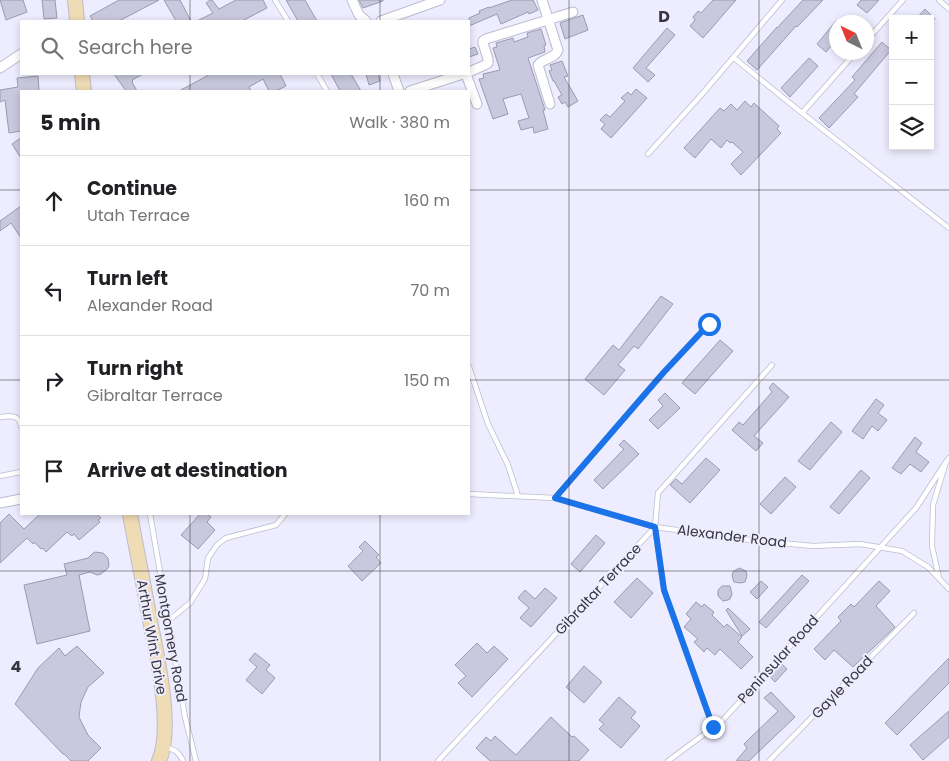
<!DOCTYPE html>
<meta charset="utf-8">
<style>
:root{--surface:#fff;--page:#f6f6f6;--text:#202124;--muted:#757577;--line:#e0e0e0}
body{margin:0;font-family:Poppins,sans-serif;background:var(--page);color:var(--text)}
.controls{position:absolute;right:15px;top:15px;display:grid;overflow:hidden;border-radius:0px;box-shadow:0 2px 8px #0003}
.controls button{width:45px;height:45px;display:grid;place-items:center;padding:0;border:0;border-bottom:1px solid var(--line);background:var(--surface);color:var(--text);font:25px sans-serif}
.compass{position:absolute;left:829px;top:15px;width:45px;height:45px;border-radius:50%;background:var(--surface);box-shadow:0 2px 8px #0003;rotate:317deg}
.stop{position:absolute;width:15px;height:15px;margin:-11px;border:4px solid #1a73e8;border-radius:50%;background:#fff}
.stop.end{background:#1a73e8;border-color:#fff;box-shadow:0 1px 5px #0008}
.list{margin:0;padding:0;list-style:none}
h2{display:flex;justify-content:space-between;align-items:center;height:65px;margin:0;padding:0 20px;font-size:21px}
h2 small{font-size:16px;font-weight:400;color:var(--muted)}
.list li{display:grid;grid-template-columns:32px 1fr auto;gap:15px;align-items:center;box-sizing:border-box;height:90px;padding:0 20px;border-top:1px solid var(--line)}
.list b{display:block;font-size:19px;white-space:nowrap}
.list p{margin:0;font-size:16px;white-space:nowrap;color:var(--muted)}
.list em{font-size:16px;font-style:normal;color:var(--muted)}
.icon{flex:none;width:28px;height:28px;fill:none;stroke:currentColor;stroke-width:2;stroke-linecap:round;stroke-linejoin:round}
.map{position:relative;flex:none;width:949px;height:761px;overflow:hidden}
.search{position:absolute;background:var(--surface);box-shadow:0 2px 8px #0003;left:20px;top:20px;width:450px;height:55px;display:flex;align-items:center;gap:12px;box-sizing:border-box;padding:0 18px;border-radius:0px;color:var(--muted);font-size:19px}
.panel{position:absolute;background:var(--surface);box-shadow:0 2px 8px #0003;left:20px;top:90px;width:450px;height:425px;border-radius:0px}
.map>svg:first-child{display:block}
.building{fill:#c9c8de;stroke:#9b9baf}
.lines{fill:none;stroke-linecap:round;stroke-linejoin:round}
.service-casing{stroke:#bcbcd1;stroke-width:6}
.minor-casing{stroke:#bcbcd1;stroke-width:11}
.secondary-casing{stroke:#bcbcd1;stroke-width:16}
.service{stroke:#fff;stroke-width:4.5}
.minor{stroke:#fff;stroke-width:9}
.secondary{stroke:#f0dcb4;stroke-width:14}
.route{stroke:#1a73e8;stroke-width:6}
.grid{fill:none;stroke:#37363f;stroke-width:1;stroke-opacity:0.55}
.labels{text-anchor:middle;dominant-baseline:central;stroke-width:4;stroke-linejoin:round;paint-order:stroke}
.street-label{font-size:14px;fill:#37363f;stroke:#ededff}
.grid-label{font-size:16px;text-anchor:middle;font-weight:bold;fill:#37363f;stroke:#ededff;stroke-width:4;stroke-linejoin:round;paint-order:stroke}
</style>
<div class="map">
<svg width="949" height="761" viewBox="0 0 949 761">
<rect width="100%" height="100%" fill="#ededff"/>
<path class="building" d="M0,0H23L27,12L6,20Z
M42,0H55L57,18L44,19Z
M119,0H159L119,21H93L90,16Z
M164,0H180L191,21H176Z
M210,0H212L219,9L236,0H263L267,8L242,21H197L213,13L206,3Z
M286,0H305L317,21H298Z
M359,0H383V1L363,8Z
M512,0H533L538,10L529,14L528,12L501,24L497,14L469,26V18L480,13L479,11L489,7V8Z
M713,0H736L703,38L690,26L695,20L693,17L698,11L701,13Z
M803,0H823L797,27L796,26L757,70L747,61L777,27V28Z
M861,0H879L867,13L857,5Z
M925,9L935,19H916Z
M583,15L588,30L565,39L560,23Z
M836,21V40L826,52L817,44Z
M667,28L675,35L646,68L655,75L648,82L633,68Z
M541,29L546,45L544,46L545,52L528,58L545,110H543L548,129L534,133L533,127L521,130L518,121L529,118L521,94L503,99L508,114L493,119L479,79L484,78L483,74L500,70L493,48L497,47L496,43L513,38L514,42L528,37L527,33Z
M882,42L891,50L854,94L858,97L829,128L819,118L855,80L852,77Z
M475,47L478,54L469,57V49Z
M809,58L818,66L790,97L781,88Z
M562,61L568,76L564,77L578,101L568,107L565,102L562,104L558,97L562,95L554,81H553L549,71L552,70L550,65Z
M114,74H143L132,80L133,81L132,82L137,91H126Z
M206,74H280L286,86L276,91H269L263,79L249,87L251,91H179L207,76Z
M331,74H351L361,91H340Z
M366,74H378L380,81L369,85Z
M38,76L39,91H21V131L9,133L5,100L0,102V90L18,87L17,78Z
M636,89L647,98L611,138L601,129L605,124L600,120L606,114L610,117L625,101L621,98L628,92L631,95Z
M745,101L751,107L754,103L779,126L777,129L781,133L741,175L731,164L743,152L732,142L730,143L727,140L721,148L711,139L695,158L684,148L720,108L724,111L731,104L737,110Z
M21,138V158L12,144Z
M21,206V238L11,223L0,231V221Z
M661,296L673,304L638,349L634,346L618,365L625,370L604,395L585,379L613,345L619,350Z
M720,340L733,351L695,394L682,383Z
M773,383L789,397L754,436L763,443L756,451L732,430L739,422L743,425L772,392L769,388Z
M665,393L680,408L658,429L649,420L663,406L658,400Z
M876,399L884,405L878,413L887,420L878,431L872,426L863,439L852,431Z
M831,422L842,432L810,470L798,461Z
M915,437L922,443L916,452L929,462L921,472L910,464L901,474L892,468Z
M624,440L639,454L603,489L594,480L624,449L619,445Z
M706,458L720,470L690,503L670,485L676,479L682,484Z
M861,470L870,478L839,514L830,507Z
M785,477L796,487L771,514L760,504Z
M9,514L24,529L40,514H97L101,518L98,520L100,522L79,540L74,534L72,536L67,532L46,552L43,548L41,549L34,542L33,544L27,538L0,563V523Z
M200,514H206L211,517L207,522L215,530L198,549L181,535Z
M596,535L605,543L580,572L571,564Z
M365,541L379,555L376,557L381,563L362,581L348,566L363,551L359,547Z
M95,552L103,553L108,558L109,566L107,569L101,574L97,575L90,572L79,575L90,631L37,644L24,585L67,575L64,564L88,558L92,554Z
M739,568L746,571L747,576L745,582L740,583L734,582L732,576L733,572Z
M802,575L809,581L766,628L759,622Z
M637,578L653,593L631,618L614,602Z
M761,581L768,587L757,599L750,592Z
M879,581L890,591L876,606L895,627L853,667L834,650L825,660L814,649L841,621L838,617L851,604L854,607Z
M722,586H730L732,594L730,599L728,600L723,601L718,596V590Z
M545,588L557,598L531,627L520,618L529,608L518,598L525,590L535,599Z
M696,602L702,607L704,604L714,612L712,615L724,627L727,624L742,637L738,642L753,657L741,669L720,649L715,655L707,648L704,652L694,642L698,639L684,627L691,619L686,614Z
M728,608L750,629L742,636L726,610Z
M477,643L487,653L494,646L508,659L472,697L458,683L466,676L455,665Z
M77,646L104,673L88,687L81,702L79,717L88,735L101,748L88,761H71L64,754H63L15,704L38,668L59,648L65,656Z
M255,653L270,665L266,670L275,678L262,694L246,680L257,667L249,660Z
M949,658V683L897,735L885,723Z
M781,663L787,669L775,682L769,676Z
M584,666L602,682L584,703L566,687Z
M771,692L795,717L749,761H736L747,748L744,744L778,711L764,698Z
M619,697L636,712L631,718L640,726L621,748L599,729L604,724L599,720Z
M949,711V737L923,760L910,745Z
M551,717L572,737L574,736L589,750L579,761H490L476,748L486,737L491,741L495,736L516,755Z"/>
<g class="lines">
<g class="service-casing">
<path id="service" d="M275,0L288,21
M939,0L949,9
M866,41L903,0
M734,58L802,113L949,228
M317,74L327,91
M802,113L856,52
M648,154L703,93L782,0
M469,367L488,424L508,465L518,496
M0,417C10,416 19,414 21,426
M0,476L21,472
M469,494L555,498L655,527L750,540L813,546L860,544L902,551L928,567L949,589
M555,498L664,372L709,324
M150,514L185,717L196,761
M939,578L932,546L933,505L946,462L949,458
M168,621L190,603L205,579L208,558L217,545L226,538L276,525L285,514
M713,727L664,590L655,527L658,493L772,365
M166,747C175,750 179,752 183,761
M438,761L655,527
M668,761L722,721L916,508L946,462
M769,761L914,613"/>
</g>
<g class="minor-casing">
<path id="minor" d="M352,0L359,15L366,21
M542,0L558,50C555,59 543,58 538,65L550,104
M381,21L440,0
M0,68L21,54
M469,72L485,65L488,63V59L483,43V41L486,39L573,12
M393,74L399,91
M466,74L477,104
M410,91L463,74
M0,503L21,499"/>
</g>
<g class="secondary-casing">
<path id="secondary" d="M75,0L77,21
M82,74L84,91
M130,514C136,547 143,581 149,615C156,652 174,727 159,761"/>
</g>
<use href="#service" class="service"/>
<use href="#minor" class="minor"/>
<use href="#secondary" class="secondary"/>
</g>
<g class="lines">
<path class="route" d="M709,324L664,372L555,498L655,527L664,590L713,727"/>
</g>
<path class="grid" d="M190,0V21M380,0V21M569,0V761M759,0V761M190,74V91M380,74V91M0,190H21M469,190H949M0,380H21M469,380H949M190,514V761M380,514V761M0,571H949"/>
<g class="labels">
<g class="street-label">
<text transform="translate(732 536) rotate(7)">Alexander Road</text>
<text transform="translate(598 589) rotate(-47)">Gibraltar Terrace</text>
<text transform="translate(152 637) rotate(80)">Arthur Wint Drive</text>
<text transform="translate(171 638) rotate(80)">Montgomery Road</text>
<text transform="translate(778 659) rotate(-48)">Peninsular Road</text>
<text transform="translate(842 687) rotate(-46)">Gayle Road</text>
</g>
</g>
<g class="grid-label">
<text x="664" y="22">D</text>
<text x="16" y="672">4</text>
</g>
</svg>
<div class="controls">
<button>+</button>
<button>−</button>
<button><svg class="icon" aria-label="layers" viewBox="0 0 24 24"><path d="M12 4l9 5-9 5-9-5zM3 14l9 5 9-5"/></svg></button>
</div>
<svg class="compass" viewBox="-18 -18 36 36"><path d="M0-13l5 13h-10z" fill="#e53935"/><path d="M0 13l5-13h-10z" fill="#757577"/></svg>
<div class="stop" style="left:709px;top:324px"></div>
<div class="stop end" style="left:713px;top:727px"></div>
<div class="search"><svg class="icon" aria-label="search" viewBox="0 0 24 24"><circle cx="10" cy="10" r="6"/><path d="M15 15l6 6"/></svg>Search here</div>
<section class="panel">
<h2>5 min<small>Walk · 380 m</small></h2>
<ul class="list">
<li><svg class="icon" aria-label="ahead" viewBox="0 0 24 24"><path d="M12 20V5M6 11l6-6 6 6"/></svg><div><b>Continue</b><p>Utah Terrace</p></div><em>160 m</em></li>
<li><svg class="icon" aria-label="left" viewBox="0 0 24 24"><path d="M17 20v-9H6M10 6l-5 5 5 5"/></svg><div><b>Turn left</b><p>Alexander Road</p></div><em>70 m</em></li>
<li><svg class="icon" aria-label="right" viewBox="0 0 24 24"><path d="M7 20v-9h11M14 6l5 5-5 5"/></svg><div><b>Turn right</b><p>Gibraltar Terrace</p></div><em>150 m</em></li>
<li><svg class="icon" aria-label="arrive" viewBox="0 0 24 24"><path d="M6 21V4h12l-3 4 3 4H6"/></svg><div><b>Arrive at destination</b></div></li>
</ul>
</section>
</div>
